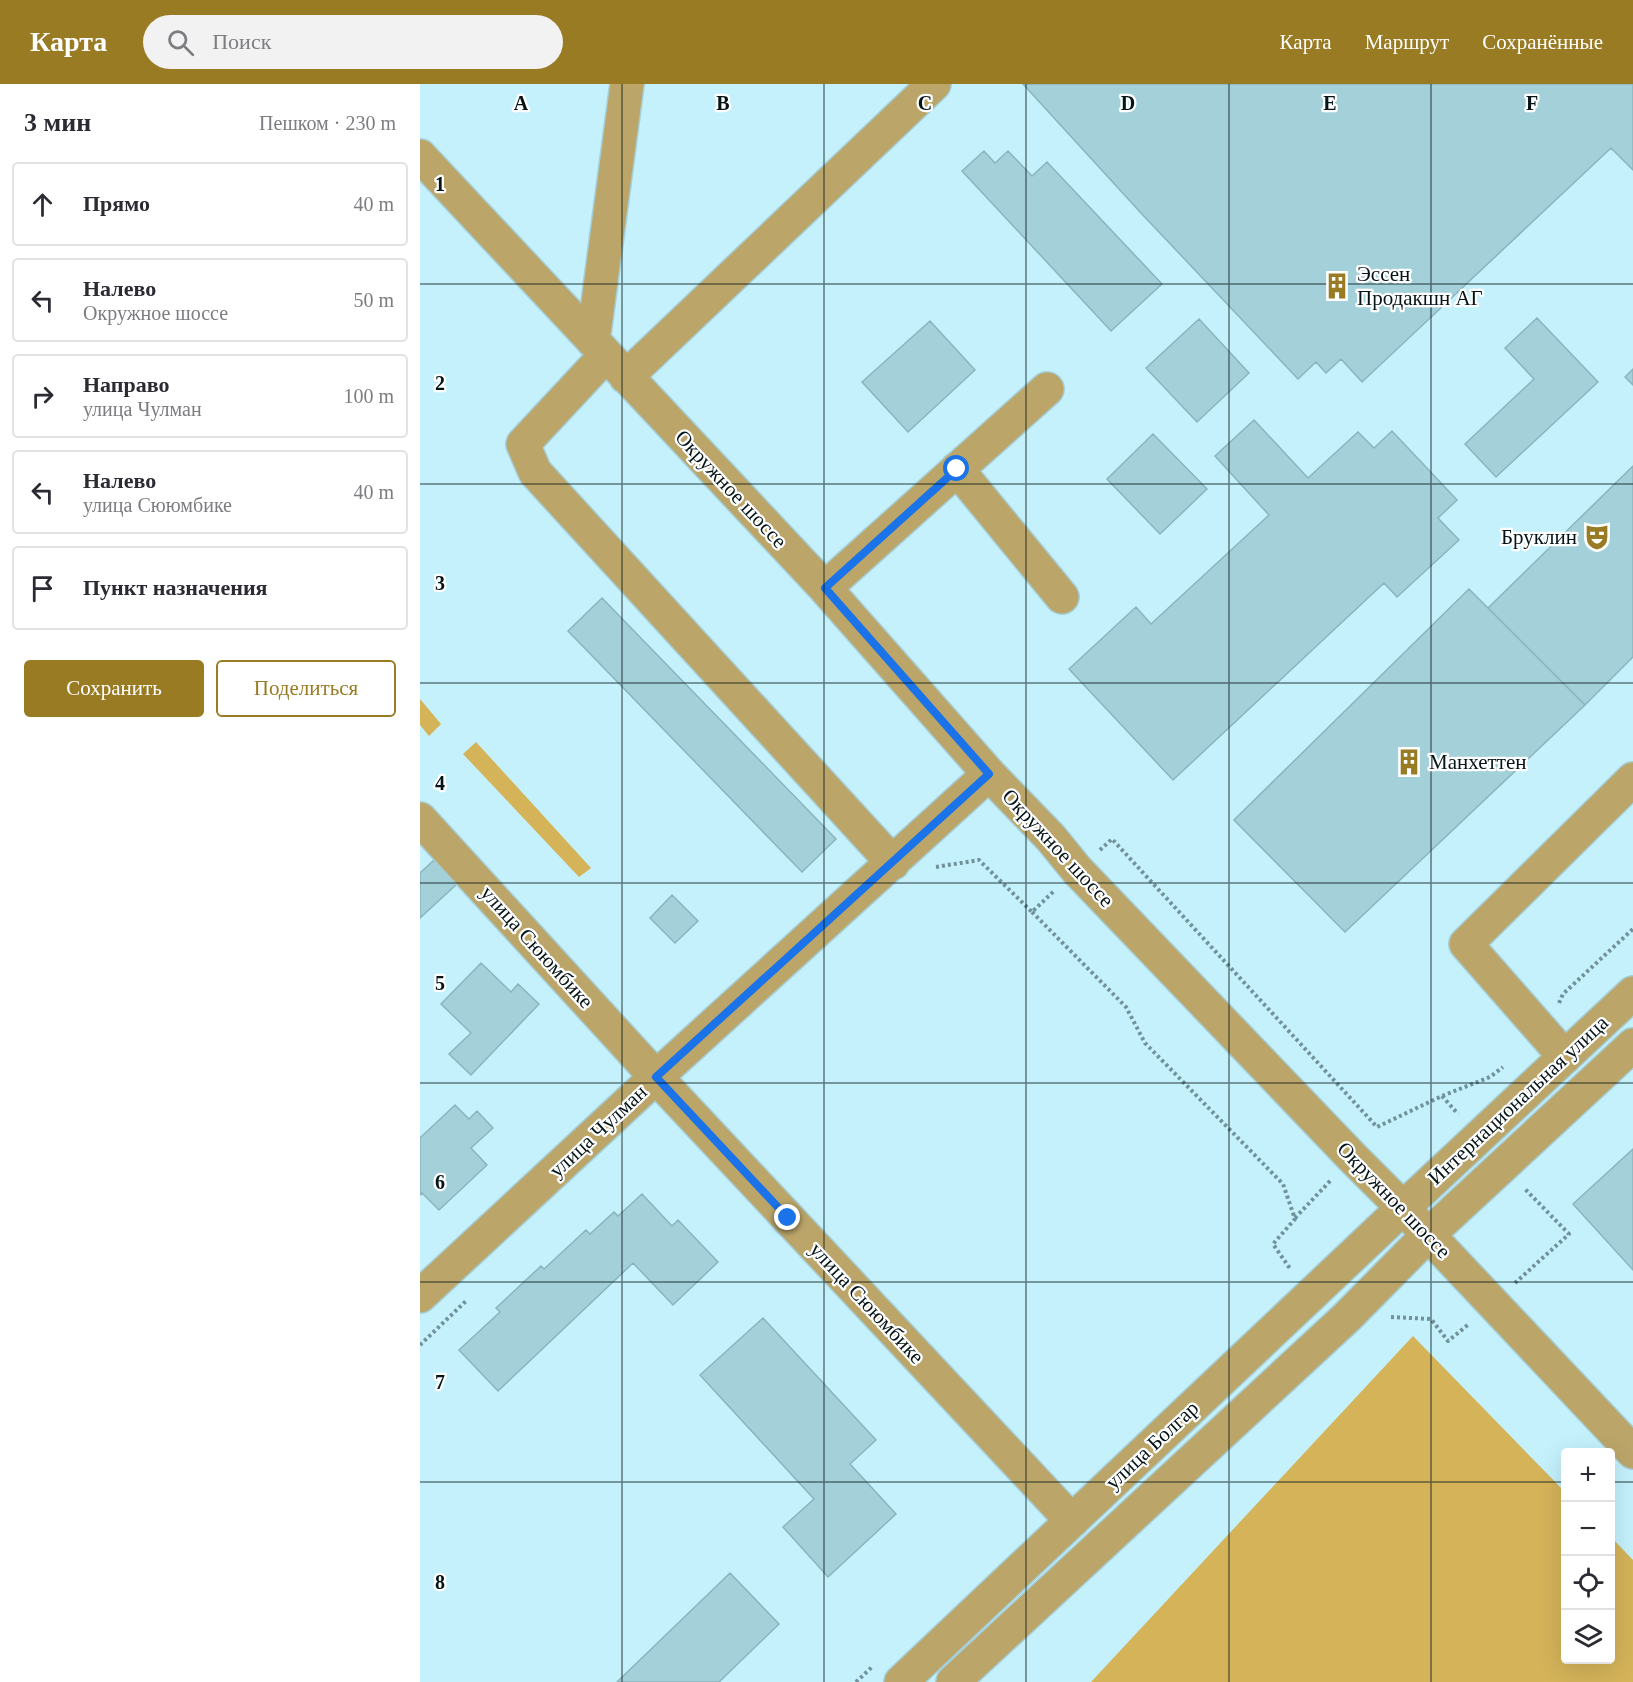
<!DOCTYPE html>
<html lang="ru">
<meta charset="utf-8">
<style>
:root{--surface:#fff;--page:#f2f2f3;--text:#2b2b33;--muted:#7c7c81;--line:#e1e1e2;--accent:#997b24}
body{margin:0;font-family:Georgia,serif;background:var(--page);color:var(--text)}
.controls{position:absolute;right:18px;bottom:18px;display:grid;overflow:hidden;border-radius:6px;box-shadow:0 6px 24px #0002}
.controls button{width:54px;height:54px;display:grid;place-items:center;padding:0;border:0;border-bottom:2px solid var(--line);background:var(--surface);color:var(--text);font:30px sans-serif}
.stop{position:absolute;width:18px;height:18px;margin:-14px;border:4px solid #1a73e8;border-radius:50%;background:#fff}
.stop.end{background:#1a73e8;border-color:#fff;box-shadow:0 2px 6px #0008}
.list{margin:0;padding:0;list-style:none}
h2{display:flex;justify-content:space-between;align-items:center;height:78px;margin:0;padding:0 24px;font-size:26px}
h2 small{font-size:20px;font-weight:400;color:var(--muted)}
.list li{display:grid;grid-template-columns:39px 1fr auto;gap:18px;align-items:center;box-sizing:border-box;height:84px;margin:0 12px 12px;padding:0 12px;border:2px solid var(--line);border-radius:6px}
.list b{display:block;font-size:22px;white-space:nowrap}
.list p{margin:0;font-size:20px;white-space:nowrap;color:var(--muted)}
.list em{font-size:20px;font-style:normal;color:var(--muted)}
.actions{display:flex;gap:12px;padding:18px 24px}
.actions a{flex:1;padding:14px 0;border:2px solid var(--accent);border-radius:6px;text-align:center;font-size:21px;color:var(--accent)}
.actions .main{background:var(--accent);color:#fff}
.icon{flex:none;width:33px;height:33px;fill:none;stroke:currentColor;stroke-width:2;stroke-linecap:round;stroke-linejoin:round}
.map{position:relative;flex:none;width:1213px;height:1598px;overflow:hidden}
header{display:flex;align-items:center;gap:36px;box-sizing:border-box;height:84px;padding:0 30px;background:var(--accent);color:#fff}
header strong{font-size:28px}
nav{display:flex;gap:33px;margin-inline-start:auto;font-size:21px}
.search{width:420px;height:54px;background:var(--page);display:flex;align-items:center;gap:15px;box-sizing:border-box;padding:0 21px;border-radius:33px;color:var(--muted);font-size:22px}
main{display:flex}
aside{flex:1;background:var(--surface)}
.map>svg:first-child{display:block}
.green{fill:#d4b359}
.building{fill:#a4d0da;stroke:#8ab5bf;stroke-width:1.5}
.lines{fill:none;stroke-linecap:round;stroke-linejoin:round}
.minor-casing{stroke:#a5ced7;stroke-width:36}
.path{stroke:#71929a;stroke-width:4;stroke-dasharray:3 3;stroke-linecap:butt}
.minor{stroke:#bba569;stroke-width:33}
.route{stroke:#1a73e8;stroke-width:8}
.grid{fill:none;stroke:#041417;stroke-width:1.5;stroke-opacity:0.55}
.labels{text-anchor:middle;dominant-baseline:central;stroke-width:4.5;stroke-linejoin:round;paint-order:stroke}
.poi-label{font-size:21px;fill:#041417;stroke:#fff;text-anchor:start}
.street-label{font-size:21px;fill:#041417;stroke:#fff}
.grid-label{font-size:20px;text-anchor:middle;font-weight:bold;fill:#041417;stroke:#fff;stroke-width:4.5;stroke-linejoin:round;paint-order:stroke}
</style>
<header>
<strong>Карта</strong>
<div class="search"><svg class="icon" aria-label="search" viewBox="0 0 24 24"><circle cx="10" cy="10" r="6"/><path d="M15 15l6 6"/></svg>Поиск</div>
<nav><a>Карта</a><a>Маршрут</a><a>Сохранённые</a></nav>
</header>
<main>
<aside>
<h2>3 мин<small>Пешком · 230 m</small></h2>
<ul class="list">
<li><svg class="icon" aria-label="ahead" viewBox="0 0 24 24"><path d="M12 20V5M6 11l6-6 6 6"/></svg><div><b>Прямо</b></div><em>40 m</em></li>
<li><svg class="icon" aria-label="left" viewBox="0 0 24 24"><path d="M17 20v-9H6M10 6l-5 5 5 5"/></svg><div><b>Налево</b><p>Окружное шоссе</p></div><em>50 m</em></li>
<li><svg class="icon" aria-label="right" viewBox="0 0 24 24"><path d="M7 20v-9h11M14 6l5 5-5 5"/></svg><div><b>Направо</b><p>улица Чулман</p></div><em>100 m</em></li>
<li><svg class="icon" aria-label="left" viewBox="0 0 24 24"><path d="M17 20v-9H6M10 6l-5 5 5 5"/></svg><div><b>Налево</b><p>улица Сююмбике</p></div><em>40 m</em></li>
<li><svg class="icon" aria-label="arrive" viewBox="0 0 24 24"><path d="M6 21V4h12l-3 4 3 4H6"/></svg><div><b>Пункт назначения</b></div></li>
</ul>
<div class="actions"><a class="main">Сохранить</a><a>Поделиться</a></div>
</aside>
<div class="map">
<svg width="1213" height="1598" viewBox="0 0 1213 1598">
<rect width="100%" height="100%" fill="#c4f1fc"/>
<path class="green" d="M0,615L21,640L9,652L0,641Z
M56,658L171,784L159,793L43,670Z
M993,1252L1145,1408L1146,1576H1190L1191,1453L1213,1476V1598H671Z"/>
<path class="building" d="M603,0H1213V86L1191,64L942,298L921,275L906,289L896,278L878,295L720,128Z
M564,67L575,79L588,67L612,92L627,78L742,200L691,247L542,87Z
M1117,234L1178,298L1076,393L1045,360L1114,295L1085,264Z
M779,235L829,289L777,338L726,284Z
M510,237L555,286L488,348L442,298Z
M1213,285V301L1205,293Z
M834,336L888,394L938,348L954,364L972,347L1037,416L1018,434L1039,456L977,513L964,499L753,696L649,585L716,523L731,540L849,431L795,372Z
M733,350L787,405L740,450L687,395Z
M1213,382V573L1165,621L1068,524Z
M1049,505L1165,621L925,848L814,736Z
M182,514L416,755L382,788L148,547Z
M14,776L37,800L0,834V789Z
M252,811L278,837L255,859L230,834Z
M61,879L91,908L98,900L119,920L51,991L29,970L51,949L21,920Z
M35,1021L49,1035L57,1027L73,1044L51,1064L67,1081L19,1126L2,1109L0,1111V1054Z
M1213,1065V1186L1153,1120Z
M222,1110L252,1142L258,1136L298,1178L253,1221L213,1179L78,1307L39,1266L80,1228L76,1224L121,1182L124,1185L166,1146L170,1150L194,1128L198,1132Z
M343,1234L456,1356L430,1380L476,1430L408,1493L363,1443L394,1415L280,1291Z
M310,1489L359,1540L299,1598H197Z"/>
<g class="lines">
<g class="minor-casing">
<path id="minor" d="M0,72L405,504L569,690L631,754L657,786L932,1073L983,1124L1213,1368
M173,257L207,0
M186,271L103,360L115,388L473,779
M206,293L514,0
M537,385L642,513
M405,504L627,305
M0,735L236,993L652,1437
M1145,973L1046,860L1213,695
M0,1212L236,993L569,690
M481,1598L983,1124L1213,909
M533,1598L927,1233L1008,1151L1213,961"/>
</g>
<path class="path" d="M680,766L692,755L957,1043L1022,1012L1070,993L1083,983
M516,783L559,776L612,828L634,807
M612,828L706,923L725,959L863,1100L875,1135L853,1160L871,1186
M1139,919L1143,910L1213,845
M1022,1012L1038,1030
M875,1134L911,1096
M1095,1199L1149,1150L1105,1105
M971,1233L1011,1235L1028,1257L1049,1240
M0,1261L47,1216
M436,1598L453,1582"/>
<use href="#minor" class="minor"/>
</g>
<g class="lines">
<path class="route" d="M368,1134L236,993L569,690L405,504L537,385"/>
</g>
<path class="grid" d="M202,0V1598M404,0V1598M606,0V1598M809,0V1598M1011,0V1598M0,200H1213M0,400H1213M0,599H1213M0,799H1213M0,999H1213M0,1198H1213M0,1398H1146M1190,1398H1213"/>
<defs>
<g id="building-bare" transform="scale(2.07)"><path d="M-4-6H4V6H1V3H-1V6H-4ZM-2.5-4.3h1.7v1.8h-1.7ZM.8-4.3h1.7v1.8H.8ZM-2.5-1h1.7V.8h-1.7ZM.8-1h1.7V.8H.8Z" fill="#997b24" stroke="#fff" stroke-width="2.5" paint-order="stroke"/></g>
<g id="theatre-bare" transform="scale(2.07)"><path d="M-5-5.5Q0-4 5-5.5V0Q5 5 0 6Q-5 5-5 0ZM-3.3-2.5H-1v1.5H-3.3ZM1-2.5H3.3v1.5H1ZM-2.8 1Q0 5.5 2.8 1Z" fill="#997b24" stroke="#fff" stroke-width="2.5" paint-order="stroke"/></g>
</defs>
<g fill-rule="evenodd">
<use href="#building-bare" x="917" y="202"/>
<use href="#theatre-bare" x="1177" y="453"/>
<use href="#building-bare" x="989" y="678"/>
</g>
<g class="labels">
<g class="poi-label">
<text x="937" y="190">Эссен<tspan x="937" dy="24">Продакшн АГ</tspan></text>
<text x="1157" y="453" text-anchor="end">Бруклин</text>
<text x="1009" y="678">Манхеттен</text>
</g>
<g class="street-label">
<text transform="translate(311 405) rotate(47)">Окружное шоссе</text>
<text transform="translate(638 764) rotate(47)">Окружное шоссе</text>
<text transform="translate(117 863) rotate(48)">улица Сююмбике</text>
<text transform="translate(1098 1016) rotate(-43)">Интернациональная улица</text>
<text transform="translate(178 1047) rotate(-43)">улица Чулман</text>
<text transform="translate(974 1116) rotate(46)">Окружное шоссе</text>
<text transform="translate(447 1219) rotate(47)">улица Сююмбике</text>
<text transform="translate(732 1361) rotate(-43)">улица Болгар</text>
</g>
</g>
<g class="grid-label">
<text x="101" y="26">A</text>
<text x="303" y="26">B</text>
<text x="505" y="26">C</text>
<text x="708" y="26">D</text>
<text x="910" y="26">E</text>
<text x="1112" y="26">F</text>
<text x="20" y="107">1</text>
<text x="20" y="306">2</text>
<text x="20" y="506">3</text>
<text x="20" y="706">4</text>
<text x="20" y="906">5</text>
<text x="20" y="1105">6</text>
<text x="20" y="1305">7</text>
<text x="20" y="1505">8</text>
</g>
</svg>
<div class="controls">
<button>+</button>
<button>−</button>
<button><svg class="icon" aria-label="locate" viewBox="0 0 24 24"><circle cx="12" cy="12" r="6"/><path d="M12 2v4M12 18v4M2 12h4M18 12h4"/></svg></button>
<button><svg class="icon" aria-label="layers" viewBox="0 0 24 24"><path d="M12 4l9 5-9 5-9-5zM3 14l9 5 9-5"/></svg></button>
</div>
<div class="stop" style="left:537px;top:385px"></div>
<div class="stop end" style="left:368px;top:1134px"></div>
</div>
</main>
